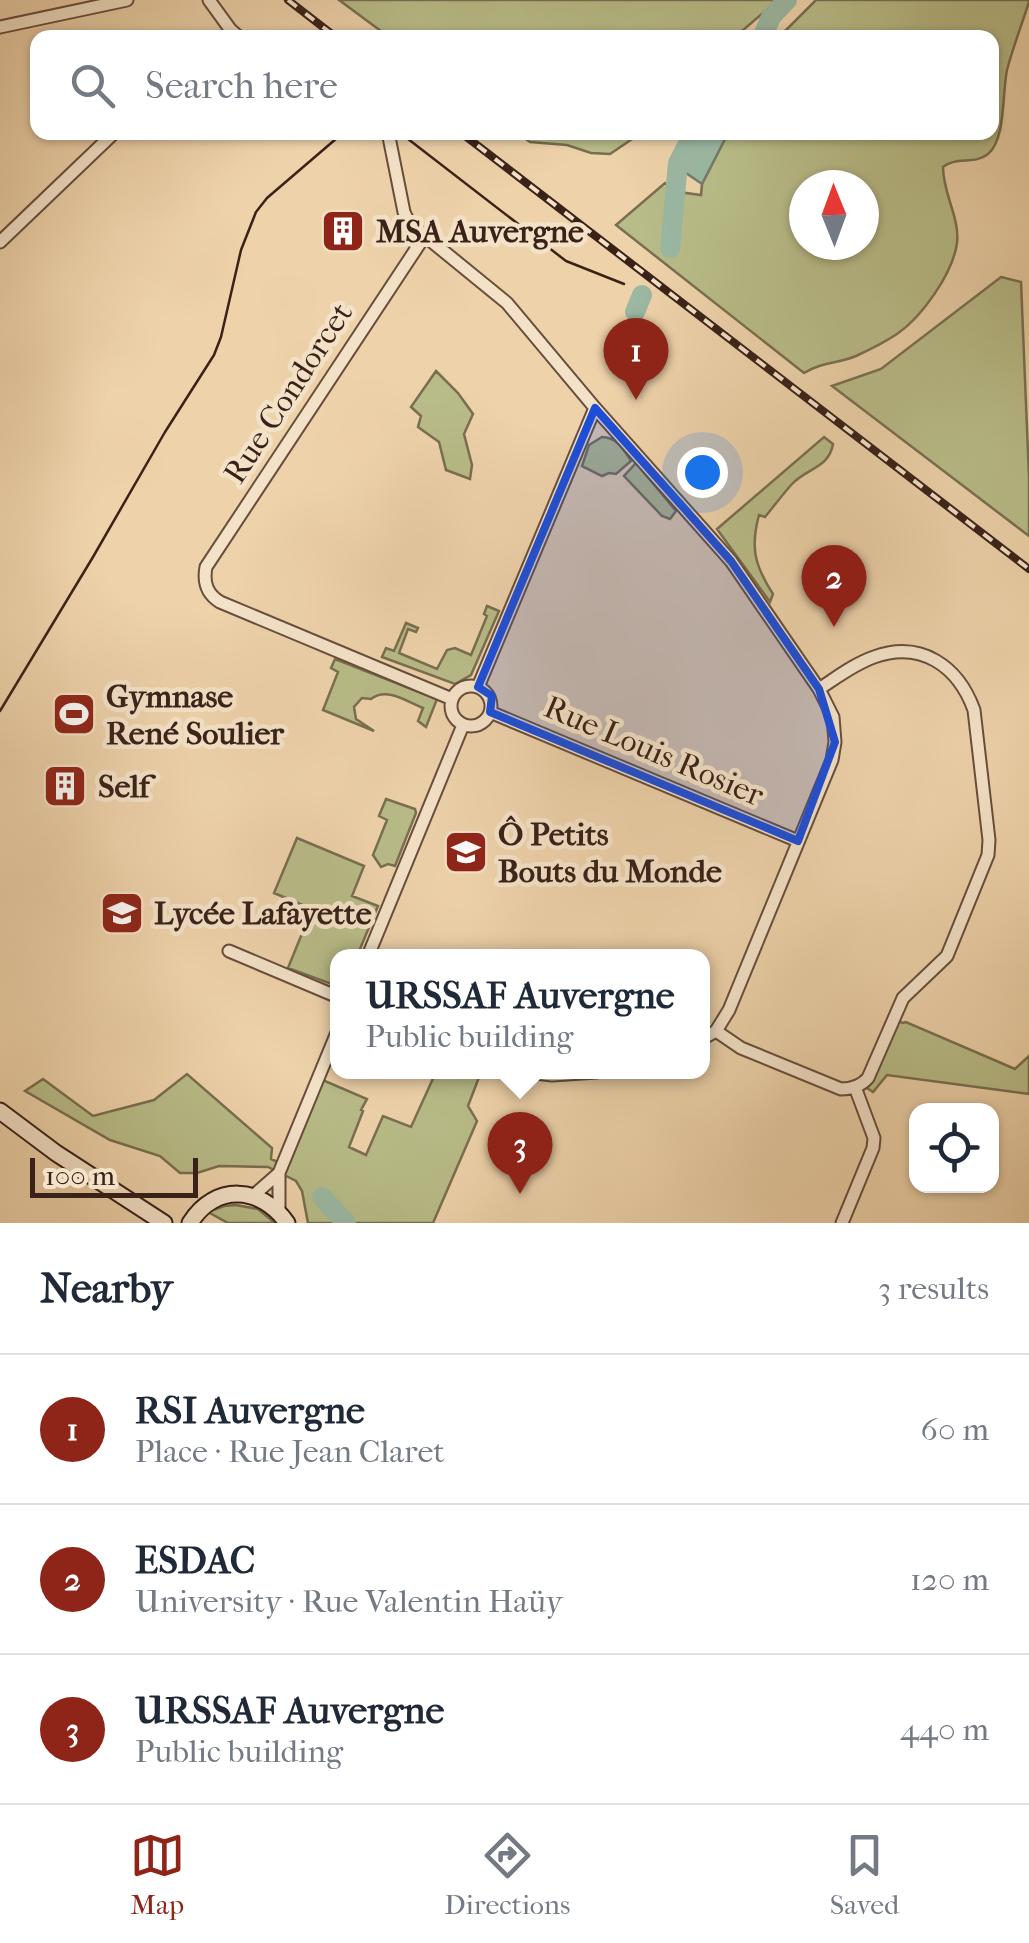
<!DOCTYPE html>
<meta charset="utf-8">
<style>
:root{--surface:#fff;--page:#f6f6f7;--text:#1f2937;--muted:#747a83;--line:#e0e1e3;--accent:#8f2418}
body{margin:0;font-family:"IM FELL French Canon",serif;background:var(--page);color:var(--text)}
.controls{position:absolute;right:30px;bottom:30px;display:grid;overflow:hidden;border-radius:20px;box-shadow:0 2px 8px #0004}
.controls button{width:90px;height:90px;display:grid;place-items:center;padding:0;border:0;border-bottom:2px solid var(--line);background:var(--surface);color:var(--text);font:50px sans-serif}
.compass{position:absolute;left:789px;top:170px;width:90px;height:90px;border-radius:50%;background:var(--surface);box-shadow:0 2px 8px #0004;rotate:359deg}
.scale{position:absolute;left:30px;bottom:25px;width:168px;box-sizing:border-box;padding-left:10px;border:5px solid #3a2219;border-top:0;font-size:28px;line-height:35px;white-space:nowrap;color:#3a2219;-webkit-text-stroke:8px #f4e2c8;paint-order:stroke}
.you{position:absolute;left:702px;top:472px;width:35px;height:35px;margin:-25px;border:8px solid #fff;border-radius:50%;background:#1a73e8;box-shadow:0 0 0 15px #1a73e833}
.badge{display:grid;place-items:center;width:65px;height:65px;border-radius:50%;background:var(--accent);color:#fff;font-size:32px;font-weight:700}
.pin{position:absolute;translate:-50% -82px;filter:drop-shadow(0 2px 5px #0008)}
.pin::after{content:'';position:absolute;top:52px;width:35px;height:30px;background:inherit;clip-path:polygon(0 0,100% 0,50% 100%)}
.popup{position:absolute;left:330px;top:949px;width:380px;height:130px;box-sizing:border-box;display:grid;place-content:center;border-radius:20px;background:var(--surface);filter:drop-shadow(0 2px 8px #0005);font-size:32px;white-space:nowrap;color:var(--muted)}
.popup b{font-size:38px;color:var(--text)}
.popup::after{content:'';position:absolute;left:50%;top:100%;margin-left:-20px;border:20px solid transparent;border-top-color:var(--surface)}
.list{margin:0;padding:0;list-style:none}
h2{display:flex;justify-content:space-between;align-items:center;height:130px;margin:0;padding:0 40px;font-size:42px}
h2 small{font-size:32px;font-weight:400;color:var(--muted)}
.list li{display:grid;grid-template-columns:65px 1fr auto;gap:30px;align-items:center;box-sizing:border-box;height:150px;padding:0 40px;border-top:2px solid var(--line)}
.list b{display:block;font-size:38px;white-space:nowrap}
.list p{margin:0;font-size:32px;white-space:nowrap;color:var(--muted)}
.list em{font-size:32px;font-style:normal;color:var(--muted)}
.icon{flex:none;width:55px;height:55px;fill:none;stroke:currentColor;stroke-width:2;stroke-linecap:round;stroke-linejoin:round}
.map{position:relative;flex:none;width:1029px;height:1223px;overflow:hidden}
.search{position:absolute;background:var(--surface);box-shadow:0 2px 8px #0004;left:30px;right:30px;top:30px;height:110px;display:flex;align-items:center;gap:25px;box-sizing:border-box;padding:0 35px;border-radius:20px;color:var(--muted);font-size:38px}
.sheet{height:580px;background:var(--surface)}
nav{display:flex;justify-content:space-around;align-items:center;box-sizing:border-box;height:140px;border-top:2px solid var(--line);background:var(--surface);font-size:28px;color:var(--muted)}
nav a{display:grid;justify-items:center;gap:5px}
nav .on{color:var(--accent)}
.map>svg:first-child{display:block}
.green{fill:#b8bc88;stroke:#796f50;stroke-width:2.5;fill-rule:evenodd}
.water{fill:#9bb8a3;stroke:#747c6c;stroke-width:2.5}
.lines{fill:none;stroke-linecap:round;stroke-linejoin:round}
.river{stroke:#9bb8a3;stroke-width:20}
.street-casing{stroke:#674e3d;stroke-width:15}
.secondary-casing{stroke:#3a2219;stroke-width:19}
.street{stroke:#f4e2c8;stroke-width:11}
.secondary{stroke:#f4e2c8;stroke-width:15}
.tram{stroke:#3a2219;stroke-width:2.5}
.rail-casing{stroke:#3a2219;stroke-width:8}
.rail{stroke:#f4e2c8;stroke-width:4;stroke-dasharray:11;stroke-linecap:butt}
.marked{fill:#1d4ed8;fill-opacity:0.2;stroke:#1d4ed8;stroke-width:8;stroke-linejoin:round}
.labels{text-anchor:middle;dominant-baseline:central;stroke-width:9;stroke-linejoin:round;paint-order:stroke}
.poi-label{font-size:32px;font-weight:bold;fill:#3a2219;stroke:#f4e2c8;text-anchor:start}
.street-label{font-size:32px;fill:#3a2219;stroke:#f4e2c8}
</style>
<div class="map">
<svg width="1029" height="1223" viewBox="0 0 1029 1223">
<rect width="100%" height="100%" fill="#eed2aa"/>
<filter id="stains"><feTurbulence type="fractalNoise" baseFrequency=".002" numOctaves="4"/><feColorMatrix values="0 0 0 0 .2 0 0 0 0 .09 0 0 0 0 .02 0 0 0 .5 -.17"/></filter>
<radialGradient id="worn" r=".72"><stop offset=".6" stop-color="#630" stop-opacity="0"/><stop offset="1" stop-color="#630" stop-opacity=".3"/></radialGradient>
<path class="green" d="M339,0H778L735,37H389Z
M816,0H1029V2C1022,24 1013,47 1007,70C1002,93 1006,139 988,154C975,165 956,156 943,167C943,194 960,218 957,243C953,273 922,317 897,334C885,342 869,350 856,356C837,364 824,361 804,373L616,225L665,183L679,192L701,195L702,184L728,133L992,132V38L779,37ZM804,185H864V245H804Z
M518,133H641L610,154L591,153L567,145L530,142Z
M1001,277L1021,282L1029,477V536L832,386L881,369Z
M436,371L458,393L473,414L464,434L472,465L470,479L446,470L439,442L418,427L421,416L411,407Z
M602,437C617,437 624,450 631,461L616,474L609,473L602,476L582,466L589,445Z
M824,437L833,444C829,468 807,468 792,484C783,494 774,506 765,517L759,515C750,548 755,566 773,594L770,602L717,529Z
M636,463L676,511L670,519L662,516L624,476Z
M487,606L499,611L471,675L455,684L382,657L386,648L394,651L406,623L418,628L416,632L408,629L399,653L437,669L447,650L455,648L471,655L487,616L484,614Z
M335,659L437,699L426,727L418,721L423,708C406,701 387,687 371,699L362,698L354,707L356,719L374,731L323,710L338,672L331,668Z
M386,799L415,809L416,813L395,866L388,864L381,867L373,855L387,820L379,816Z
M297,838L364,866L352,896L378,906L357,956H338L337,986L288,968L312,909L274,893Z
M897,1021L903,1023L906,1022L1015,1069L1029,1056V1094L887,1075L873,1092L867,1088L873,1080Z
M436,1072H481L468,1106L477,1121L433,1223H308L302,1191L296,1181L268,1167L219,1166L197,1173H180L160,1156L110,1140L25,1091L43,1079L93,1116L154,1100L187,1074L272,1148L271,1159L282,1164L318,1078L367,1099L361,1110L363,1111L349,1147L366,1155L383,1116L411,1127Z
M236,1205L258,1209L275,1223H228L208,1212L224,1206Z"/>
<path class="water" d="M690,133H728L702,184L673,164Z"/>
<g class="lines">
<path class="river" d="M762,38L771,17L787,0
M670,248L678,163L694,132
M635,312L642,295
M322,1197L346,1223"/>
<g class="street-casing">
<path id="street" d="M209,0L230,29L240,38
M0,27L127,0
M388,132L404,212L409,223L507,303L595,408L731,561L819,689L833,717L835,742L832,760L729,1010L716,1031L702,1039
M424,237L206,567C203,583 207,594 220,602L452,699
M0,242L115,132
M451 706a20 20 0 1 1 40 0a20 20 0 1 1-40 0Z
M478,687L595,408
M490,712L798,841
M229,951L338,997
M368,956L463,725
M716,1031L741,1048L841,1089C852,1089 861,1086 868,1078L903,998L947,956L988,855L989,840L974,710C958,666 921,640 874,657C854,664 836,678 819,689
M527,1072L552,1075L597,1072
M253,1196L279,1173
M279,1212V1173L338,1030
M842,1223L873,1148L874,1138L855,1087"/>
</g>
<g class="secondary-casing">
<path id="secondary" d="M0,1111L56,1153L164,1223
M190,1223C215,1183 261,1186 287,1223"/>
</g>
<use href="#street" class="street"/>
<use href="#secondary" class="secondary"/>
<path class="tram" d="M399,132L566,261L624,284
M0,711L93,557L165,432L214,355L221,337L241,250L256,212L267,198L344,132"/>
<g class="rail-casing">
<path id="rail" d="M288,0L337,38
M460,132L1029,569"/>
</g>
<use href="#rail" class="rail"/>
</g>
<path class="marked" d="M595,408L731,561L819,689L835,742L798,841L490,712L492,696L478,687Z"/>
<defs>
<g id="building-square" transform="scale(2.25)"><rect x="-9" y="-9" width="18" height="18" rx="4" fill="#8f2418" stroke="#f4e2c8"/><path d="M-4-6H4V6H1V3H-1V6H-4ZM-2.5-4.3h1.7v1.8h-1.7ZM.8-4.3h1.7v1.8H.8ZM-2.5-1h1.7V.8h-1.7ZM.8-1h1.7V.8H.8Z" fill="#fff"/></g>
<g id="stadium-square" transform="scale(2.25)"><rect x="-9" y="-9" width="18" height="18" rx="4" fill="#8f2418" stroke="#f4e2c8"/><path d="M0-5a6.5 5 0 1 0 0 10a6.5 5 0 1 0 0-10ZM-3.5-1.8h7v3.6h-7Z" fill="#fff"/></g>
<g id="school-square" transform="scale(2.25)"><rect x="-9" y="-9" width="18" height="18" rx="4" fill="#8f2418" stroke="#f4e2c8"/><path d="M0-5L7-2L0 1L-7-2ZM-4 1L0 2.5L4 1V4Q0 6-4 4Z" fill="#fff"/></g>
</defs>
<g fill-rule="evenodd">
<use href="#building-square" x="343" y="231"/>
<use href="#stadium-square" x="74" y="714"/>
<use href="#building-square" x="65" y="786"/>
<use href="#school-square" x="466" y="852"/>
<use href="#school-square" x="122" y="913"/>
</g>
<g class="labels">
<g class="poi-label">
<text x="376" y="231">MSA Auvergne</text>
<text x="106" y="696">Gymnase<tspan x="106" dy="37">René Soulier</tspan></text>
<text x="98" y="786">Self</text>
<text x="498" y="834">Ô Petits<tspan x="498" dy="37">Bouts du Monde</tspan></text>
<text x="154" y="913">Lycée Lafayette</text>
</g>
<g class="street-label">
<text transform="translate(288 393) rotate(-57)">Rue Condorcet</text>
<text transform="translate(654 751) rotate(23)">Rue Louis Rosier</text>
</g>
</g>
<rect width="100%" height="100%" filter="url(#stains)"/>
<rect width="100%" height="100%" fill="url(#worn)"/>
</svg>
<div class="controls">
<button><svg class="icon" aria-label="locate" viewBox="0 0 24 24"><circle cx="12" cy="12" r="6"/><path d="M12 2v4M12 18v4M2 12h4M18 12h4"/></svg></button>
</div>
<svg class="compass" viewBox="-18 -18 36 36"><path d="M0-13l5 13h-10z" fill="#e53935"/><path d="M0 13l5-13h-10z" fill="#747a83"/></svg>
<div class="scale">100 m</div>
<div class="you"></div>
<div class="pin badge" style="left:636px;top:400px">1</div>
<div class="pin badge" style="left:834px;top:627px">2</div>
<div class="pin badge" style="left:520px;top:1194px">3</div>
<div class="popup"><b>URSSAF Auvergne</b>Public building</div>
<div class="search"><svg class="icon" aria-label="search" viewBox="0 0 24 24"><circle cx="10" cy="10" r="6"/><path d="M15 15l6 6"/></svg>Search here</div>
</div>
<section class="sheet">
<h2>Nearby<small>3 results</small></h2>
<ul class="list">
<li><span class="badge">1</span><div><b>RSI Auvergne</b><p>Place · Rue Jean Claret</p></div><em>60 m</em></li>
<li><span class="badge">2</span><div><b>ESDAC</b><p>University · Rue Valentin Haüy</p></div><em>120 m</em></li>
<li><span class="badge">3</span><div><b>URSSAF Auvergne</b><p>Public building</p></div><em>440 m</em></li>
</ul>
</section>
<nav>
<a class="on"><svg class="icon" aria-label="map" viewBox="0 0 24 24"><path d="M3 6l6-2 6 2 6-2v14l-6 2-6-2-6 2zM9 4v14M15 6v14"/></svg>Map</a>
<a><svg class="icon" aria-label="directions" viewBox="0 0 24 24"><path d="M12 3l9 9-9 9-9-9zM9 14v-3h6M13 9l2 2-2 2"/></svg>Directions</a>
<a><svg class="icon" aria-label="saved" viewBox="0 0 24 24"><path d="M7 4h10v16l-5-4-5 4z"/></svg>Saved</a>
</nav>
